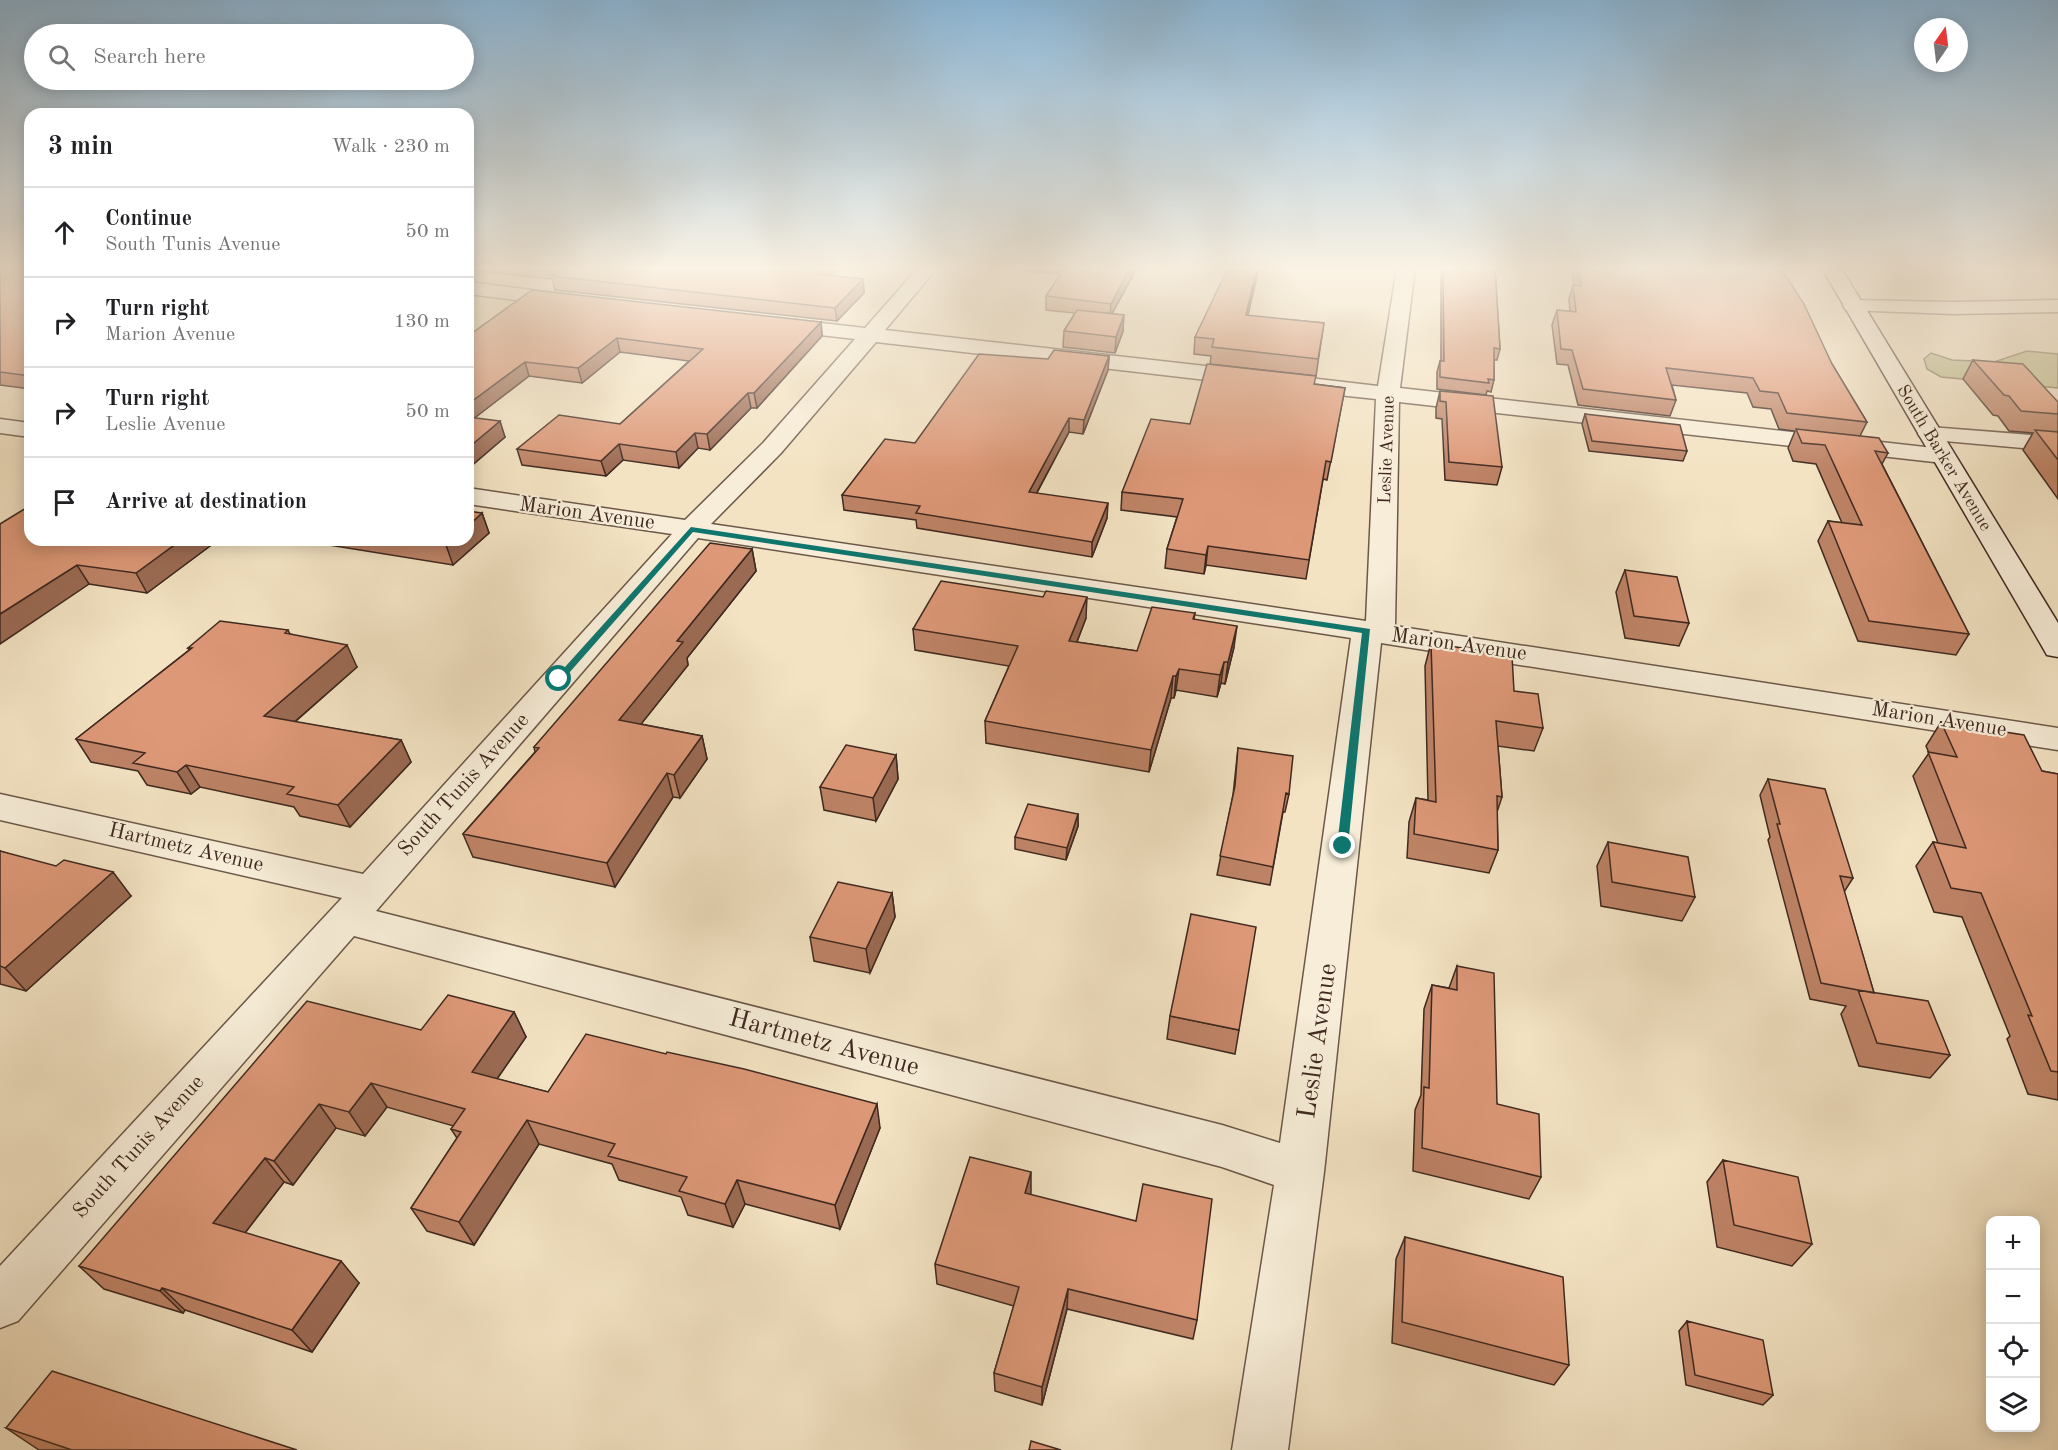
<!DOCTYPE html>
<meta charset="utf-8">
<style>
:root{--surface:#fff;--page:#f6f6f6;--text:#202124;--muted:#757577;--line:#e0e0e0}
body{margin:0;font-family:"Old Standard TT",serif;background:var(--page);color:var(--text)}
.controls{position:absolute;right:18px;bottom:18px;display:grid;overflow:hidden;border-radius:12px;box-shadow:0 3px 15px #0003}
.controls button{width:54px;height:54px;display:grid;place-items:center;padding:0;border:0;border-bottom:2px solid var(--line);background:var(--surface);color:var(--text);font:30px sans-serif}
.compass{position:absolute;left:1914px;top:18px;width:54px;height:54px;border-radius:50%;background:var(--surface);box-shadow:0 3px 15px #0003;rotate:14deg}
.stop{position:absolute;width:18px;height:18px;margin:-14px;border:4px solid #0f766e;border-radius:50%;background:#fff}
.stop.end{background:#0f766e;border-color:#fff;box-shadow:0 2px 6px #0008}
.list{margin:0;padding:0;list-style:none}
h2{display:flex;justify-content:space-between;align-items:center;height:78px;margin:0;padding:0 24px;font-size:26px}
h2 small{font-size:20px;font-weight:400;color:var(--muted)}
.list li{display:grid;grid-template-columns:39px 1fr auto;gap:18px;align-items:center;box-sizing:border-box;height:90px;padding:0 24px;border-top:2px solid var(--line)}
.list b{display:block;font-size:22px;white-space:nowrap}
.list p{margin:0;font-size:20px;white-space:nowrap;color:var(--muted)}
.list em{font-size:20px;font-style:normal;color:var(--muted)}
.icon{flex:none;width:33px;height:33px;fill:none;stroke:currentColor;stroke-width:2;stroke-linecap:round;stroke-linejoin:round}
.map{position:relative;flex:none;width:2058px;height:1450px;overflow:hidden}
.search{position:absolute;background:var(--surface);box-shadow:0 3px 15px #0003;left:24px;top:24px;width:450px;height:66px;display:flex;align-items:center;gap:15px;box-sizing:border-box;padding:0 21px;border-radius:33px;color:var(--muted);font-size:22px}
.panel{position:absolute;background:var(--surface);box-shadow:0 3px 15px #0003;left:24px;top:108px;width:450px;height:438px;border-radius:18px}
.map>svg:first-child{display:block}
.green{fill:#c3c18e;stroke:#817557;stroke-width:1.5}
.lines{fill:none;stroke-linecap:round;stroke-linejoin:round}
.minor-casing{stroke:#6c5849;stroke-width:3}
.secondary-casing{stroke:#3f2920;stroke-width:3}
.minor{fill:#f7edd8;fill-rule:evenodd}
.secondary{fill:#f7edd8;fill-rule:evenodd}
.wall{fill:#be8366;stroke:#3f2920;stroke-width:1.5}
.shaded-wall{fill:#9b6a53;stroke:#3f2920;stroke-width:1.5}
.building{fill:#dd9877;stroke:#3f2920;stroke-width:1.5}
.route{fill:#0f766e}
.labels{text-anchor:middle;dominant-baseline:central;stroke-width:4.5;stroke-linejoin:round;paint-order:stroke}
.far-street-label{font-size:18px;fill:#3f2920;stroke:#f7edd8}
.street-label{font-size:21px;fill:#3f2920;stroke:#f7edd8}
.near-street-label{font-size:26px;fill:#3f2920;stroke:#f7edd8}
</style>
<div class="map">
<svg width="2058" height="1450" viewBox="0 0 2058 1450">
<rect width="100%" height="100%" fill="#f3e3c3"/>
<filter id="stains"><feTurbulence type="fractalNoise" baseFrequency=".00333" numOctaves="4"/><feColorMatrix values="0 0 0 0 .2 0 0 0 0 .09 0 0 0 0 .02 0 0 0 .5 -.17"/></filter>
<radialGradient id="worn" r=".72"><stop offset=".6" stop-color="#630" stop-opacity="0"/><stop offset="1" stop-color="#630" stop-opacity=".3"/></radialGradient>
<path class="green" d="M2027,351L2058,354V388L1941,377L1927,369L1924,359L1931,353L1952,360L1994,362Z"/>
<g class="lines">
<g class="minor-casing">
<path id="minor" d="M918,268H937L885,330L1250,371L1258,373L1261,378L1258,383L1250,385L876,342L781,453L711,524L1366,621L1376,399L1301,391L1293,389L1290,384L1293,379L1301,377L1378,386L1397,268H1415L1400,388L1943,449L1952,451L1955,456L1952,461L1943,463L1399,402L1395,626L2058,728V750L1381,643L1324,1172L1288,1450H1232L1274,1185L1222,1167L354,936L18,1321L0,1328V1266L342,898L0,820V794L363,874L672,534L468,504V488L685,520L763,443L855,339L777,330L770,328L767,324L770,320L777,318L865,328ZM698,538L1351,638L1280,1143L1222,1125L376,911Z
M468,282L570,295L577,297L580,301L577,305L570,307L468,294Z
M1853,300L1954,302L2058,300V312L1954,314L1846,310L1843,306L1846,302Z
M0,419L30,423V437L0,433Z
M1930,427L2058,437V451L1922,439L1918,434L1922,429Z"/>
</g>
<g class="secondary-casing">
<path id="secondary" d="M1822,268H1841L2058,623V657L2047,655L2043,648Z"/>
</g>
<use href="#minor" class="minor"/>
<use href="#secondary" class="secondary"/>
</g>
<path class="wall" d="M0,268H30V389L0,385Z
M468,268H839L831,276L863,279L864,293L837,321L555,290L552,279L468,270Z
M1022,268H1137L1112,314L1123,331L1115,353L1063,347L1064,331L1075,313L1046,310V296L1061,274L1022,271Z
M1442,268H1495L1500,349L1497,360H1494V380L1491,392L1487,391L1486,395L1437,389V372L1440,361H1441V281Z
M1573,268H1696L1711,270V268H1781L1832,364L1867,422L1860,436L1888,453L1882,464L1969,634L1956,655L1858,641L1818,541L1828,521L1842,523L1816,464L1793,461L1788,448L1795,431L1779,429L1771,409L1753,407L1747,393L1672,385L1676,400L1670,416L1578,405L1568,365L1557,364L1552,325L1557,310L1570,311L1569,299L1573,285H1574L1572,272Z
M1248,316L1324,323L1316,376L1210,364L1211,356L1194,354L1195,337Z
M821,322L822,336L757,408H751L710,450L698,448L679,468L623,460L606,476L522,465L517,449L620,424L689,361L620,352L582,383L529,376L474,418L505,437L470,467H468V333Z
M1109,356L1108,370L1083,434L1069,432L1037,493L1107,518L1092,557L917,528L916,520L844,510L842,495L915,443L1048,359Z
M1973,360L2058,402V499L2023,450L2033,433L2009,431L1998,416L1993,415L1963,379Z
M1314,384L1345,388L1327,480L1323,479L1306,579L1206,565L1204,574L1165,568L1167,549L1177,517L1121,510L1122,492L1190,424Z
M1440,391L1502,467L1497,485L1445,480L1442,419L1436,418V408Z
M1585,414L1687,451L1683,461L1589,451L1582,424Z
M30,509L218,540L147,593L89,584Z
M482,513L489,533L453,565L298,540H468Z
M752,549L756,571L687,658L688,665L641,724L702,736L707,759L680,798L673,797L615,887L473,857L463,834L535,752L534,747Z
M1625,570L1689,623L1679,646L1625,638L1616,592Z
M1195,613L1194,619L1234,647L1225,684L1221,683L1217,697L1176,690L1174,698H1171L1149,772L986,743L985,721L1009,666L915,650L913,629L1086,618L1077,642L1137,651Z
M288,630L290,634L357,667L295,722L401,740L411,762L350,827L300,816L294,807L200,787L191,794L147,785L138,771L91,762L76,739L189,650L188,648Z
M1431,643L1514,691L1543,728L1534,751L1498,746L1502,797L1497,812L1498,850L1489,873L1407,858L1409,822L1416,798L1428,800L1425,666Z
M1941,722L2042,771L2058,774V1100L2028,1094L2007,1039L2010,1036L1962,917L1934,912L1916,866L1933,842L1938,843L1913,776L1929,753L1926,746Z
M1238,748L1289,794L1285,812H1283L1270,885L1217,875L1233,795Z
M896,755L898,779L876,821L824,810L820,787Z
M1768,779L1853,878L1844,892L1874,993L1950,1055L1930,1078L1859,1066L1841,1014L1846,1006L1810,999L1768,840L1770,837L1760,795Z
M1078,814V826L1066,860L1015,849V837Z
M1608,842L1695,897L1682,921L1601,906L1597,866Z
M0,851L131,896L26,991L0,984Z
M892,893L895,917L870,973L814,961L810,937Z
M1457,966L1497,1104L1541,1177L1529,1199L1413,1171L1415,1110L1421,1095L1424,1009L1432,985L1449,988Z
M514,1012L526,1037L497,1079L548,1092L880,1128L840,1229L745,1204L733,1227L688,1215L681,1197L619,1180L612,1164L539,1144L474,1245L427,1231L411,1208L457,1138L451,1129L454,1126L387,1107L365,1136L336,1128L293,1185L284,1182L245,1233L359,1283L312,1352L185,1310L183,1313L104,1289L79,1266L421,1030Z
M1170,1016L1239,1030L1235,1054L1167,1039Z
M1723,1160L1812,1244L1792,1266L1717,1247L1707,1182Z
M1030,1194L1197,1320L1193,1339L1067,1309L1042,1405L995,1391L994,1373L1014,1306L937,1284L935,1264Z
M1405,1237L1569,1365L1554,1385L1392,1343L1396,1259Z
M1687,1321L1773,1395L1763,1405L1686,1385L1679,1331Z
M6,1428L297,1450H39Z"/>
<path class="shaded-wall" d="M824,268H839L819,288L817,274Z
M1130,268H1137L1110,317L1111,304Z
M1257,268H1259L1244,332L1246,315Z
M863,279L864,293L837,321L835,308Z
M1124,315L1123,331L1115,353L1116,337Z
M821,322L822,336L757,408L754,393Z
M617,338L620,352L582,383L578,368Z
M1109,356L1108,370L1083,434L1084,420Z
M525,362L529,376L468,423V404Z
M748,393L751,408L710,450L707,434Z
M1069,418V432L1029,507V492Z
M500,421L505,437L470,467L468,461V448Z
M695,433L698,448L679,468L676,452Z
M619,444L623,460L606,476L601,461Z
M1108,503L1107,518L1092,557V542Z
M482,513L489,533L453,565L446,545L452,540H468V526Z
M181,540H218L147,593L136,573Z
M1208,546L1206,565L1204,574L1206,555Z
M752,549L756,571L687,658L688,665L626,743L619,720L677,641Z
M77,565L89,584L0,644V614Z
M1087,597L1086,618L1069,662V641Z
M1237,626L1234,647L1225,684L1228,662Z
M347,645L357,667L276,738L264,716Z
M1224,662L1221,683L1217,697L1220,675Z
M1179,669L1176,690L1174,698L1176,676Z
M1173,676L1171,698L1149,772L1151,750Z
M702,736L707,759L680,798L674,775Z
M401,740L411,762L350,827L338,805Z
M896,755L898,779L876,821L873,798Z
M186,765L200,787L191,794L177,772Z
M667,773L673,797L615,887L607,863Z
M1078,814V826L1066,860L1067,848Z
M113,872L131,896L26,991L5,968Z
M892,893L895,917L870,973L866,949Z
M514,1012L526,1037L485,1096L472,1072Z
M371,1083L387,1107L365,1136L349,1112Z
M319,1104L336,1128L293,1185L274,1161Z
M877,1104L880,1128L840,1229L835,1205Z
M527,1120L539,1144L474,1245L459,1222Z
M265,1158L284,1182L234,1247L213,1223Z
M1031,1172V1193L1025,1213V1193Z
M737,1180L745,1204L733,1227L725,1204Z
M341,1261L359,1283L312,1352L292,1330Z
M162,1288L185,1310L183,1313L160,1291Z
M1068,1289L1067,1309L1042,1405V1387Z"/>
<path class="building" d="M0,268H30V376L0,372Z
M562,268H824L817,274L863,279L835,308L551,276Z
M1065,268H1130L1111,304L1046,296Z
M1228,268H1257L1246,315L1324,323L1318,359L1212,347L1214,339L1195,337Z
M1443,268H1495L1500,349L1494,348V380L1488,379L1489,383L1440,377V361H1444Z
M1578,268H1696L1720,270L1719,268H1781L1804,304L1832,364L1867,422L1787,413L1778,393L1760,391L1753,378L1666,368L1676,400L1583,389L1572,350L1561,349L1557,310L1576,312L1573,285L1581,286Z
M532,290L821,322L754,393H748L707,434L695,433L676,452L619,444L601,461L517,449L559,415L620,424L703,349L617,338L578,368L525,362L468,404V333H472Z
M1077,310L1124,315L1116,337L1064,331Z
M1054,350L1109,356L1084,420L1069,418L1029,492L1108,503L1092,542L916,513L920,506L842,495L885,439L915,443L979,354L1048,359Z
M1973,360L2023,364L2058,402V414L2021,411L2009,396L2004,395Z
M1207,364L1316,376L1314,384L1345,388L1331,462L1326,461L1309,560L1208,546L1206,555L1167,549L1183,499L1122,492L1151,419L1190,424Z
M1440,391L1493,396L1502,467L1449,462L1446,402L1440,401Z
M1585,414L1680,425L1687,451L1592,441Z
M468,417L500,421L468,448Z
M1796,429L1879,438L1888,453L1875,451L1969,634L1869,621L1828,521L1862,525L1825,445L1802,443Z
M2035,430L2058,432V460Z
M26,508L30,509V540H181L136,573L77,565L0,614V524Z
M468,511L482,513L468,526Z
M414,540H452L446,545Z
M710,543L752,549L677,641L683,642L619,720L702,736L674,775L667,773L607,863L463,834L539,748L534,747Z
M1625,570L1677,577L1689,623L1634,616Z
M941,581L1043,597L1046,591L1087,597L1069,641L1137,651L1152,607L1195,613L1193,619L1237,626L1228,662H1224L1220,675L1179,669L1176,676H1173L1151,750L985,721L1018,646L913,629Z
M220,621L288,630L285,633L347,645L264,716L401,740L338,805L287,794L294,787L186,765L177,772L133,763L145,753L76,739L192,648H188Z
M1431,643L1512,656L1514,691L1538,694L1543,728L1496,721L1502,797L1497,796L1498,850L1414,834L1416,798L1436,802Z
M1941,722L2024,735L2042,771L2058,774V1072L2051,1071L2028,1015L2032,1016L1981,893L1951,888L1933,842L1966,848L1928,752L1957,757Z
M846,745L896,755L873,798L820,787Z
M1238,748L1293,756L1289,794L1286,793L1273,867L1220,856L1235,786Z
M1768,779L1825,789L1853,878L1840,876L1874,993L1821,983L1777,824H1780Z
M1028,804L1078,814L1067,848L1015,837Z
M1608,842L1688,857L1695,897L1612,882Z
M0,851L56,866L64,860L113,872L5,968L0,966Z
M838,882L892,893L866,949L810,937Z
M1191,914L1256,927L1239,1030L1170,1016Z
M1457,966L1494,973L1497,1104L1539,1114L1541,1177L1422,1148L1424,1087L1429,1088L1432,985L1457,990Z
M1858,990L1928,1001L1950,1055L1877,1043Z
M448,995L514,1012L472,1072L548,1092L586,1034L666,1054L667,1052L744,1069L877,1104L835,1205L737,1180L725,1204L679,1191L687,1177L608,1156L615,1144L527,1120L459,1222L411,1208L461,1132L451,1129L465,1109L371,1083L349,1112L319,1104L274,1161L265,1158L213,1223L341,1261L292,1330L162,1288L160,1291L79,1266L307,1001L421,1030Z
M970,1157L1031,1172L1025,1193L1136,1221L1143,1184L1212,1199L1197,1320L1068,1289L1042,1387L994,1373L1019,1287L935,1264Z
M1723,1160L1798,1177L1812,1244L1734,1225Z
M1405,1237L1563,1277L1569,1365L1402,1322Z
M1687,1321L1763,1340L1773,1395L1695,1375Z
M52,1371L297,1450H72L6,1428Z
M1031,1441L1061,1450H1029Z"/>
<linearGradient id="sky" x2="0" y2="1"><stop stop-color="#8bb7d8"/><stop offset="0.57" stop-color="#faf2e4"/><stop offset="1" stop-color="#faf2e4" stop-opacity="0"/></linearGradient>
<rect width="2058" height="471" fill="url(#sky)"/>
<path class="route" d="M691,527L1370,629L1348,846L1343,850L1337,846L1362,633L693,532L562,681H556V677Z"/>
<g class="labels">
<g class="far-street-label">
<text transform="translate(1387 450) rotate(-88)">Leslie Avenue</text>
<text transform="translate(1944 458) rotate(59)">South Barker Avenue</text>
</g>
<g class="street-label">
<text transform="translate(587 514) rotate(8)">Marion Avenue</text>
<text transform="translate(1459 645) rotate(8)">Marion Avenue</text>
<text transform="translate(1939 720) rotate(9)">Marion Avenue</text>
<text transform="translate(464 785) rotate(-48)">South Tunis Avenue</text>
<text transform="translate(186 848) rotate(13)">Hartmetz Avenue</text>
<text transform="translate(139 1147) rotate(-48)">South Tunis Avenue</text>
</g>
<g class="near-street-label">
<text transform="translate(1318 1041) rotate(-82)">Leslie Avenue</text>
<text transform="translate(824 1043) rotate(15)">Hartmetz Avenue</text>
</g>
</g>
<rect width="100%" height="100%" filter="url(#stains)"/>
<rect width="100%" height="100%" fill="url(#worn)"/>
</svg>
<div class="controls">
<button>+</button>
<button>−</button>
<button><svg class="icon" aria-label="locate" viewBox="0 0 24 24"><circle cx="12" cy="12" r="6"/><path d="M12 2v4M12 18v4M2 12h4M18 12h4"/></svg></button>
<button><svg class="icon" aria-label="layers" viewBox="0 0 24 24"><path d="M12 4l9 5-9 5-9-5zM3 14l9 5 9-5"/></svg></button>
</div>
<svg class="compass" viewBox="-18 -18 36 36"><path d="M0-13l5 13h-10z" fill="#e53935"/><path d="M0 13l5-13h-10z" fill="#757577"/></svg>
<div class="stop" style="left:559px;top:679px"></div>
<div class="stop end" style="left:1343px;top:846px"></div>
<div class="search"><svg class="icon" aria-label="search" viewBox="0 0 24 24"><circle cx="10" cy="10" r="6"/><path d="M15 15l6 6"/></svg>Search here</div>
<section class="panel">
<h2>3 min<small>Walk · 230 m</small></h2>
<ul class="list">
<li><svg class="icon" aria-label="ahead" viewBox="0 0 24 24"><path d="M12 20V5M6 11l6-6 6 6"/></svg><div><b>Continue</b><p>South Tunis Avenue</p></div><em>50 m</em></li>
<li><svg class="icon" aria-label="right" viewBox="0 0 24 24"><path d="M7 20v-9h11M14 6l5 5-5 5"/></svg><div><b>Turn right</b><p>Marion Avenue</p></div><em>130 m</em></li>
<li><svg class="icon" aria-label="right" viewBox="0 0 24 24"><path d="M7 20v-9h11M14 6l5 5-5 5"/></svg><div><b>Turn right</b><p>Leslie Avenue</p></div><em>50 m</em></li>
<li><svg class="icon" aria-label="arrive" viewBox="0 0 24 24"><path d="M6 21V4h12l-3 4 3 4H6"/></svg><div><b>Arrive at destination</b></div></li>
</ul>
</section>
</div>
